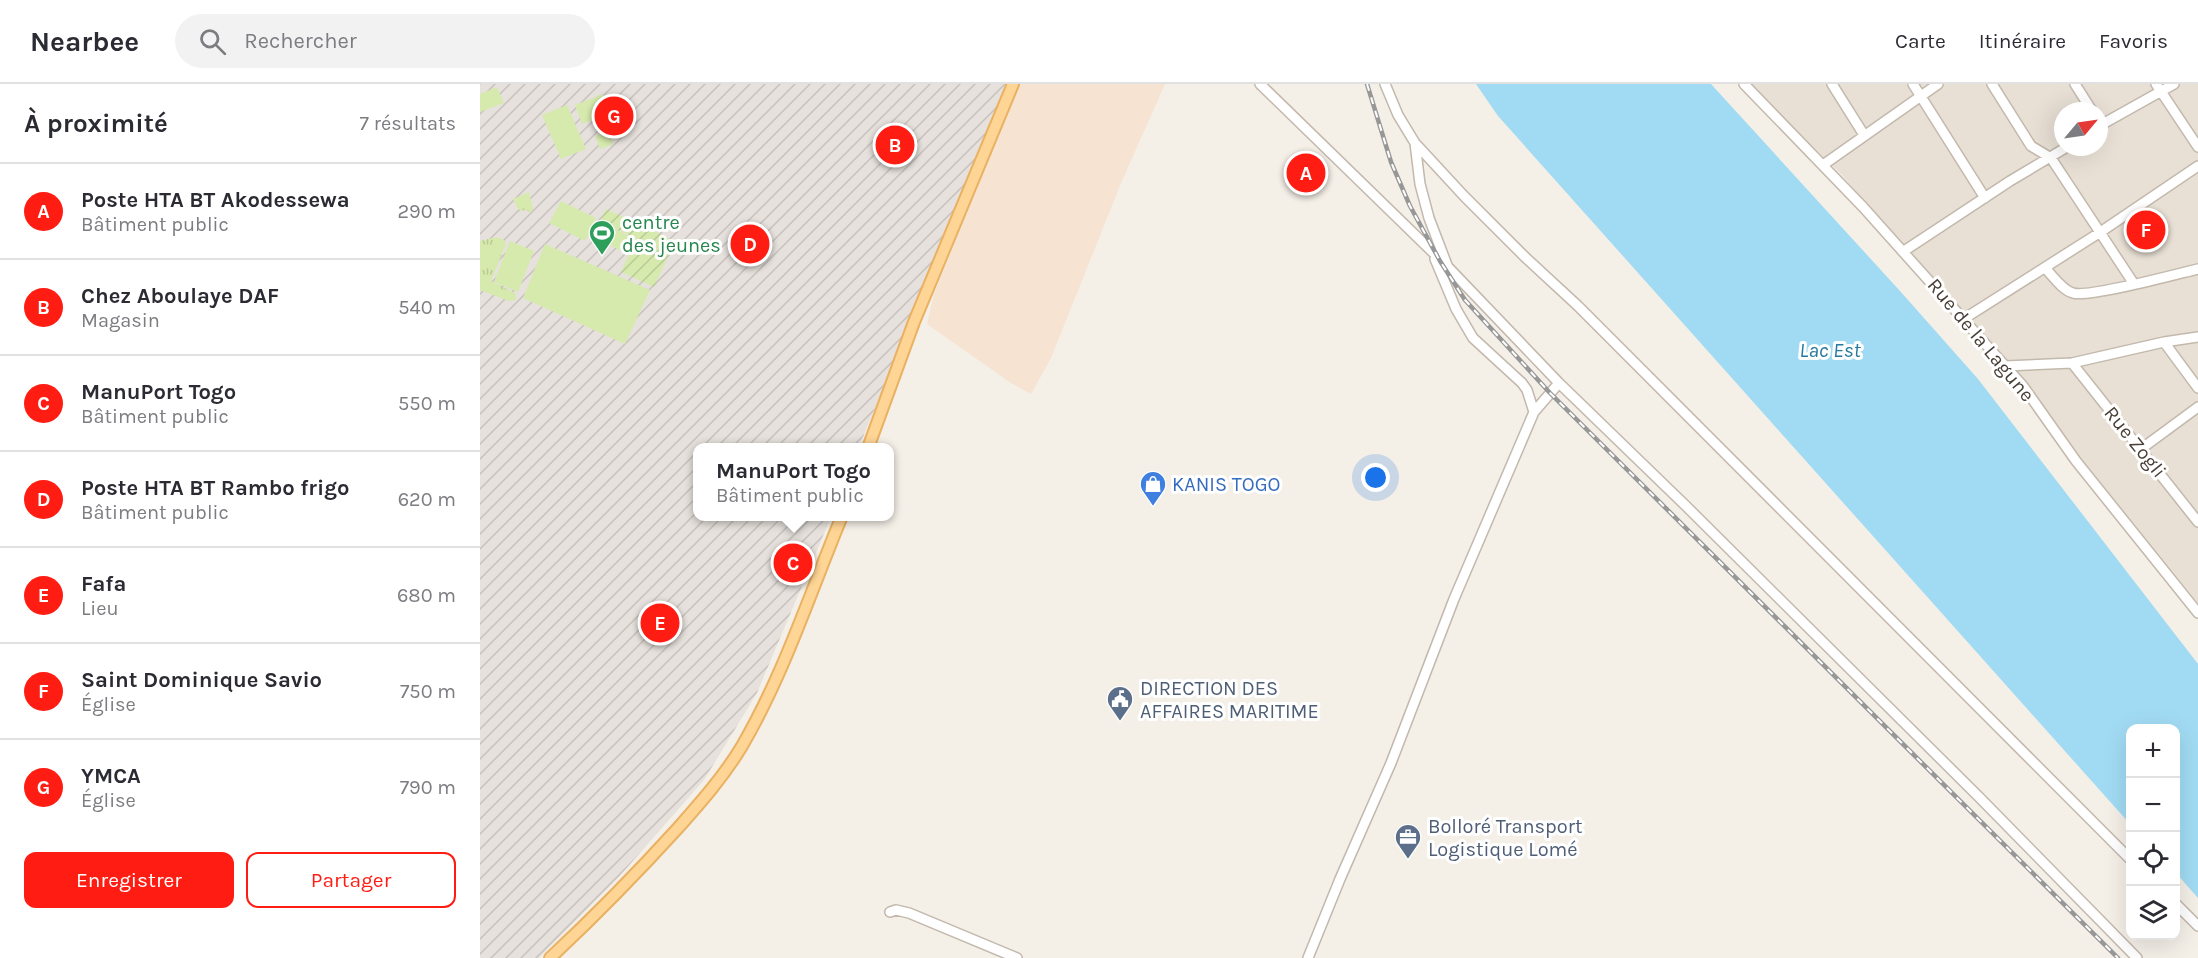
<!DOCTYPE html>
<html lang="fr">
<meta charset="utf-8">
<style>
:root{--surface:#fff;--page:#f2f2f3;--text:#2b2b33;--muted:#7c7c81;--line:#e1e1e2;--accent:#ff1d13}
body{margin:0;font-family:Karla,sans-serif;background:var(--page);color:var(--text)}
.controls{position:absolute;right:18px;bottom:18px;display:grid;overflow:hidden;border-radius:12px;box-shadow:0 6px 24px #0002}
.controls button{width:54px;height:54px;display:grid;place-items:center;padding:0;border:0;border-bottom:2px solid var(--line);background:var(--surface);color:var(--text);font:30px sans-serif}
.compass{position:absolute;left:1574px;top:18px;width:54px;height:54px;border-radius:50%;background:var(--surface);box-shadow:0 6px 24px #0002;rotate:61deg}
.you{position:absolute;left:896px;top:394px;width:21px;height:21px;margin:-15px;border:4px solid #fff;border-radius:50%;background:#1a73e8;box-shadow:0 0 0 9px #1a73e833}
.badge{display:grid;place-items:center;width:39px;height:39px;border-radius:50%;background:var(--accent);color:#fff;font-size:20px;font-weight:700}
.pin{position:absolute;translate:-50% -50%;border:3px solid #fff;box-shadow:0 2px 6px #0006}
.popup{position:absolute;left:213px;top:359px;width:201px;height:78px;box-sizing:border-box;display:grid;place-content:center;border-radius:12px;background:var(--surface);filter:drop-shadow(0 2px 4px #0005);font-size:20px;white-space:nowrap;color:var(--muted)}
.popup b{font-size:22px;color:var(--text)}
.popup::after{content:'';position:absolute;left:50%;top:100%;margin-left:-12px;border:12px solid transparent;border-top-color:var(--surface)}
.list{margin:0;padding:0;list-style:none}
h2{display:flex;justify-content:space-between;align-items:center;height:78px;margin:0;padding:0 24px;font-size:26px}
h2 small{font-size:20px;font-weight:400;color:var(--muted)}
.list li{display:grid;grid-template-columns:39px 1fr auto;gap:18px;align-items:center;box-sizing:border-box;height:96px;padding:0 24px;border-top:2px solid var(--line)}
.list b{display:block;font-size:22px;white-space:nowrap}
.list p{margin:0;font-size:20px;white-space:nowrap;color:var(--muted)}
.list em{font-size:20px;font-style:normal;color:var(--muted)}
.actions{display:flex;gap:12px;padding:18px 24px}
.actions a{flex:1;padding:14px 0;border:2px solid var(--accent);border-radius:12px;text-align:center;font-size:21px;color:var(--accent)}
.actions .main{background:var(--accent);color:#fff}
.icon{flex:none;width:33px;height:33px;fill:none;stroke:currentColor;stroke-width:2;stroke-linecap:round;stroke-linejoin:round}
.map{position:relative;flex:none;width:1718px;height:874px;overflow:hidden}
header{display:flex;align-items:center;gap:36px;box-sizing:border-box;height:84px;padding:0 30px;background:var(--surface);border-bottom:2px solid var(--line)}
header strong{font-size:28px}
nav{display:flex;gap:33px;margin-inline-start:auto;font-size:21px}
.search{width:420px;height:54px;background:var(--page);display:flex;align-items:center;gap:15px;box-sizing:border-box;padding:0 21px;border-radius:33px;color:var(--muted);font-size:22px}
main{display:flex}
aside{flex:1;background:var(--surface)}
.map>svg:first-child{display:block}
.residential{fill:#e8e0d5;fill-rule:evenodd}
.commercial{fill:#f7e3d1}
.industrial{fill:url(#industrial-furrows)}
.grass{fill:url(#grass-tufts)}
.garden{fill:url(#garden-furrows)}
.pitch{fill:#d6eaae}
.water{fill:#a1dbf3}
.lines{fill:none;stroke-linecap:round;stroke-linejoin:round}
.minor-casing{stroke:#c3b8ac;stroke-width:12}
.major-casing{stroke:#e9b161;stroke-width:14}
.minor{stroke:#fff;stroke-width:9}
.major{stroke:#ffd595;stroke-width:10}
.rail-casing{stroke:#979797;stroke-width:4.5}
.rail{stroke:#fff;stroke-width:2;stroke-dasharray:7;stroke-linecap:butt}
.labels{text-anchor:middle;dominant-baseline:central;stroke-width:6;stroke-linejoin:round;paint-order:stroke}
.leisure-label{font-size:20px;fill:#27864d;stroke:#fff;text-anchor:start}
.street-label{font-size:20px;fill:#483f36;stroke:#fff}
.shop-label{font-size:20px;fill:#366cbe;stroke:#fff;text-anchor:start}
.service-label{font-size:20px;fill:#4e5e75;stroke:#fff;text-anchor:start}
.water-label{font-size:21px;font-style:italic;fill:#267a9f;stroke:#fff}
</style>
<header>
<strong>Nearbee</strong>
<div class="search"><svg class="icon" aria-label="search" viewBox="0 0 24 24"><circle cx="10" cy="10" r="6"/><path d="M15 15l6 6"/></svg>Rechercher</div>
<nav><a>Carte</a><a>Itinéraire</a><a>Favoris</a></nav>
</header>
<main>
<aside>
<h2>À proximité<small>7 résultats</small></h2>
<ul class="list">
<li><span class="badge">A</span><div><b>Poste HTA BT Akodessewa</b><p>Bâtiment public</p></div><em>290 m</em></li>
<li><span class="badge">B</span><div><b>Chez Aboulaye DAF</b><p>Magasin</p></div><em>540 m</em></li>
<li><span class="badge">C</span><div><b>ManuPort Togo</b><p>Bâtiment public</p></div><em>550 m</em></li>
<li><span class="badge">D</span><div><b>Poste HTA BT Rambo frigo</b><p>Bâtiment public</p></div><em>620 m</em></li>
<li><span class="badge">E</span><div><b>Fafa</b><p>Lieu</p></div><em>680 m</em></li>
<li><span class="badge">F</span><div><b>Saint Dominique Savio</b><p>Église</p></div><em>750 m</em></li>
<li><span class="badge">G</span><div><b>YMCA</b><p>Église</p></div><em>790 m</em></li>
</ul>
<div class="actions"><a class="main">Enregistrer</a><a>Partager</a></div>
</aside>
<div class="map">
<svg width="1718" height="874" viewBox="0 0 1718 874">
<defs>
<pattern id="industrial-furrows" width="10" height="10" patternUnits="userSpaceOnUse" patternTransform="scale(1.5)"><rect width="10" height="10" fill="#e6e1dc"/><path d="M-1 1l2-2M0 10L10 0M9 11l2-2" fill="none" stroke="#c7c2bd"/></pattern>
<pattern id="grass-tufts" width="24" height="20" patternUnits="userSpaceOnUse" patternTransform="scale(1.5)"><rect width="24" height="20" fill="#d6eaae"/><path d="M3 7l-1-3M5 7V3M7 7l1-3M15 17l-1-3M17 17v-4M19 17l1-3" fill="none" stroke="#b9ca96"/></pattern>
<pattern id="garden-furrows" width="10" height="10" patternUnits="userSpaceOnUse" patternTransform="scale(1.5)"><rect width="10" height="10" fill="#d6eaae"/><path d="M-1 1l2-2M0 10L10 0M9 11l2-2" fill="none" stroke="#b9ca96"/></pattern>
</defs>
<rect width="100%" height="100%" fill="#f4efe7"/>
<path class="residential" d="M1269,0H1718V529L1631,419L1523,271L1497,250L1362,91ZM1583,27H1619V63H1583Z"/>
<path class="commercial" d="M539,0H685L641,99L571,274L551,310L531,299L447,240L454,210Z"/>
<path class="industrial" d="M0,0H527L379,363L217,364V432L351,433L277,609L224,696L138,794L59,874H0Z"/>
<path class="grass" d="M128,47L133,60L120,65L115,52Z
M49,108L53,125L50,129L47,126L39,127L33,115Z
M17,153L24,156L26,160L11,197L35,209L36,216L29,217L0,206V157Z"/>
<path class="garden" d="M126,125L195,157L174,203L141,188L156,154L120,137Z"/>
<path class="pitch" d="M17,3L24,19L0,28V10Z
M123,10L130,29L102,40L95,21Z
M87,21L106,65L81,75L62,31Z
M81,117L116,134L105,157L69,139Z
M119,137L155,155L147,170L112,152Z
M30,157L54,167L38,208L14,198Z
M65,160L170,206L145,260L43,214Z"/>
<path class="water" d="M996,0H1231L1420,207L1498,295L1718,580V814L1696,789V644H1650V740L1018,32Z"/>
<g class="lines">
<g class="minor-casing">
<path id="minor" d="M780,0L968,183L1079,299L1206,422L1499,713L1657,874
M905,0L918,31L935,59L984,112L1045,173L1098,222L1650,775
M1264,0L1383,123L1543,302L1596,377L1718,529
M1352,0L1384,51
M1433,0L1505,114
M1512,0L1551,62L1571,74L1654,200
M1595,0L1612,27
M1676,0L1718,63
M1619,42L1694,0
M935,59L940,100L949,134L967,181
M1343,81L1458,0
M1424,167L1530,97L1587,63
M955,175L976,225L993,254L1042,299L1047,306L1054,328
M1565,184C1573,192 1582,206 1593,209C1608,214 1697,190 1718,185
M1482,236L1619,149L1718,82
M1684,258L1718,304
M1592,279L1718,438
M1525,282L1592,279L1684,258L1718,253
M1661,365L1718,323
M1696,820L1718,842
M410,828L416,826L429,829L537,874
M828,874L860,795L911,679L974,515L1054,328L1079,299"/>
</g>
<g class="major-casing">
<path id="major" d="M388,364L434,238L533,0
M70,874C115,832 157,789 198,744C221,718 244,692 262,662C304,590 330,509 362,432"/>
</g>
<use href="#minor" class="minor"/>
<use href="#major" class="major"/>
<g class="rail-casing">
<path id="rail" d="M887,0L911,78L930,122L960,177L985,216L1070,309L1638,874"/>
</g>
<use href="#rail" class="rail"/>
</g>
<defs>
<g id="stadium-pin" transform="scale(1.35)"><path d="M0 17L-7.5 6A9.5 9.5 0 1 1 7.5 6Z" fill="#2e9e5b" stroke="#fff"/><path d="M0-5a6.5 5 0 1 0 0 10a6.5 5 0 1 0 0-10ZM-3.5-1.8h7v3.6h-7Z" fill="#fff"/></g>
<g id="shop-pin" transform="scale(1.35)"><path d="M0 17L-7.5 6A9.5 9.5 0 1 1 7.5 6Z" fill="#3f7fe0" stroke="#fff"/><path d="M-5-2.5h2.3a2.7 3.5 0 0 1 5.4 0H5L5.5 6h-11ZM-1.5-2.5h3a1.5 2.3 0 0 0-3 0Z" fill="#fff"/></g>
<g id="civic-pin" transform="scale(1.35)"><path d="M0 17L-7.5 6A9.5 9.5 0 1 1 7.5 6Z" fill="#5c6f8a" stroke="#fff"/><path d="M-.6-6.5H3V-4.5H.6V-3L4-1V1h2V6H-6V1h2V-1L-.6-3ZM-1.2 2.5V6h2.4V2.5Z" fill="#fff"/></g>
<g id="office-pin" transform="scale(1.35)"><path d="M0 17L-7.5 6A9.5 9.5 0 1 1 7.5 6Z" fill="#5c6f8a" stroke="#fff"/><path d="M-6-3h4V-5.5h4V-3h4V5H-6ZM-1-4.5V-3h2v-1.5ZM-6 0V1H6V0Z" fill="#fff"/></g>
</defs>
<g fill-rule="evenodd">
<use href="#stadium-pin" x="122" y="149"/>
<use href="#shop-pin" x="673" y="400"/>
<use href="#civic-pin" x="640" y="615"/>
<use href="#office-pin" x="928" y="753"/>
</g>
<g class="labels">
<g class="leisure-label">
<text x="142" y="138">centre<tspan x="142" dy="23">des jeunes</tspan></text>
</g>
<g class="street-label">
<text transform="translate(1501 256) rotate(50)">Rue de la Lagune</text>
<text transform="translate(1655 358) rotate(51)">Rue Zogli</text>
</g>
<g class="shop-label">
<text x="692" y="400">KANIS TOGO</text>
</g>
<g class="service-label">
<text x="660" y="604">DIRECTION DES<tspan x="660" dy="23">AFFAIRES MARITIME</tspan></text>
<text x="948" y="742">Bolloré Transport<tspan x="948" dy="23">Logistique Lomé</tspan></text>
</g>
<g class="water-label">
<text x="1350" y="266">Lac Est</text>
</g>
</g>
</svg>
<div class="controls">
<button>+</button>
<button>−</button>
<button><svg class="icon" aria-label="locate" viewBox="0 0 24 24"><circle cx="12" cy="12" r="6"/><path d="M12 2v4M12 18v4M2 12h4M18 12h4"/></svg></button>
<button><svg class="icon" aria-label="layers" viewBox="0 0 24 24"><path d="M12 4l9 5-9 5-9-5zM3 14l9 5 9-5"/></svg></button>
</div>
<svg class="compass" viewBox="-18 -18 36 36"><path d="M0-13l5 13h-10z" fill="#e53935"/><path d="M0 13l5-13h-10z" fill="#7c7c81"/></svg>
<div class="you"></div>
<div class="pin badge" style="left:826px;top:89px">A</div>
<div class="pin badge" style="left:415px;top:61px">B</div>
<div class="pin badge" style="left:313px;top:479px">C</div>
<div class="popup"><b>ManuPort Togo</b>Bâtiment public</div>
<div class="pin badge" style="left:270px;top:160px">D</div>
<div class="pin badge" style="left:180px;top:539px">E</div>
<div class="pin badge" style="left:1666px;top:146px">F</div>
<div class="pin badge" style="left:134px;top:32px">G</div>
</div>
</main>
